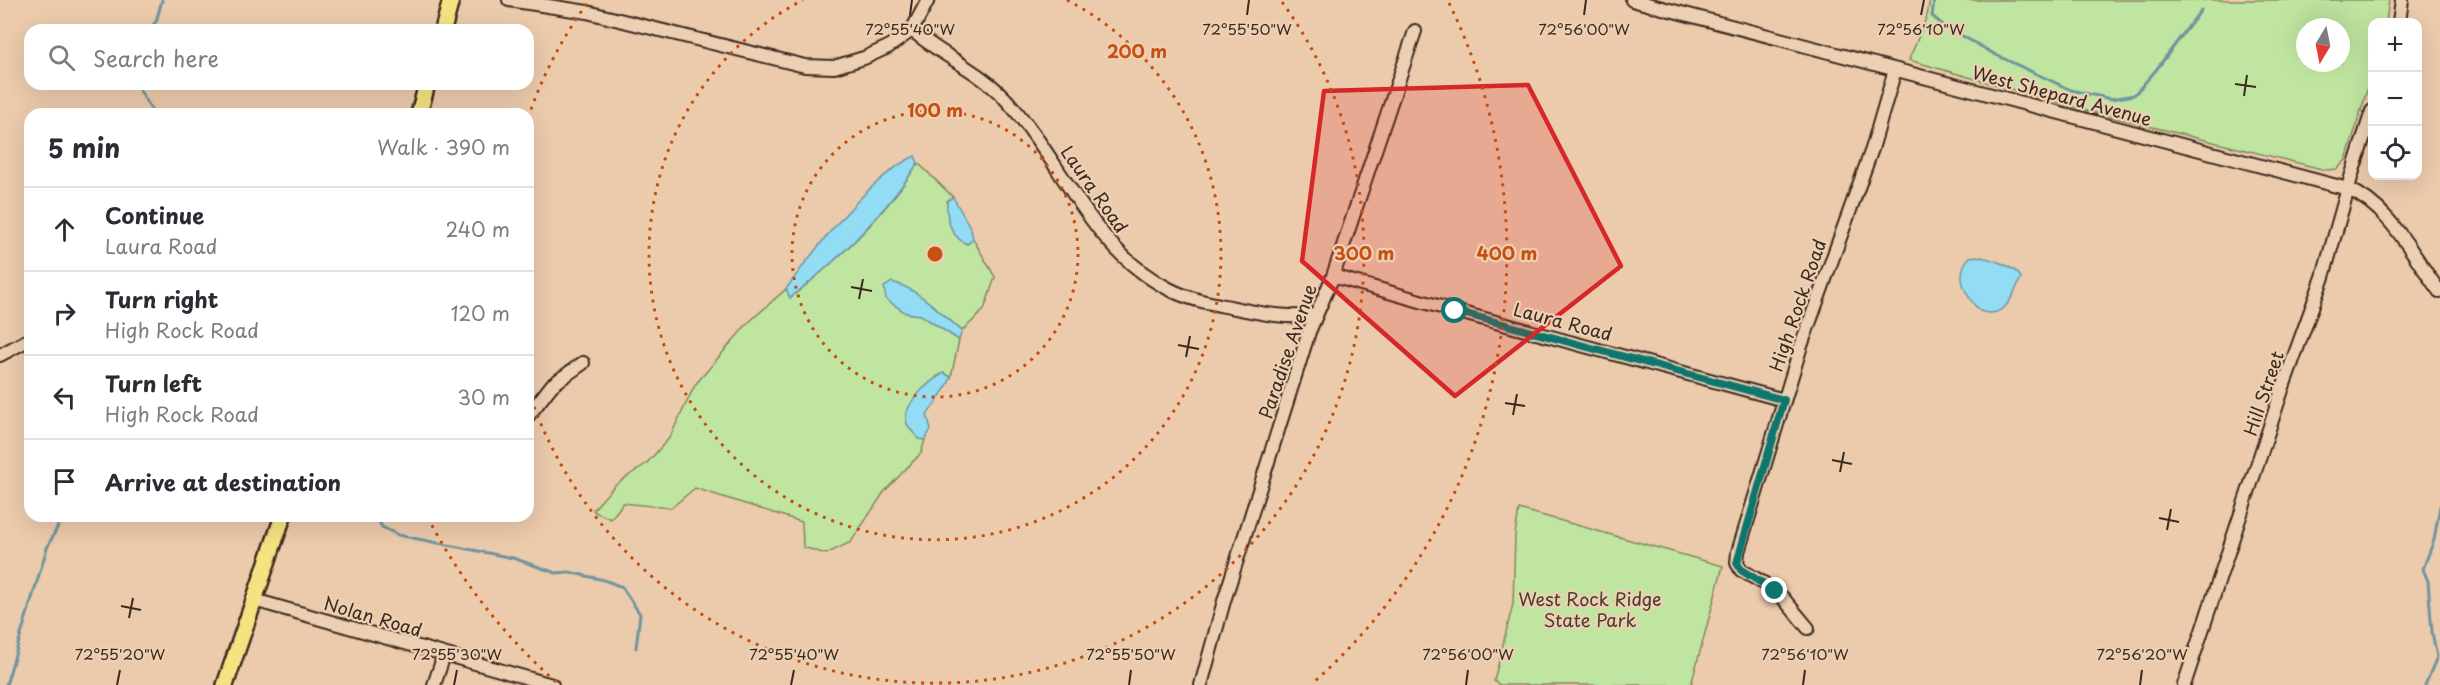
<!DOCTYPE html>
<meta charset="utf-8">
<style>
:root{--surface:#fff;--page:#f7f7f7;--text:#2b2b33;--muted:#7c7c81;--line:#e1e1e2}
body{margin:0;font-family:"Playpen Sans",sans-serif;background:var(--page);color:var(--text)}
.controls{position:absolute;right:18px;top:18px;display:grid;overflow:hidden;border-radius:12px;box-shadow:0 6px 24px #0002}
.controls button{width:54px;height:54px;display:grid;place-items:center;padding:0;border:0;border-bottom:2px solid var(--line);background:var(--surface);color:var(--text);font:30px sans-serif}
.compass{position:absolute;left:2296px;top:18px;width:54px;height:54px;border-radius:50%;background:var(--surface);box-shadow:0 6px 24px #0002;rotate:190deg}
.stop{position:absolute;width:18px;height:18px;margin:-14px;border:4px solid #0f766e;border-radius:50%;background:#fff}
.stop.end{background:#0f766e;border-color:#fff;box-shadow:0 2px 6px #0008}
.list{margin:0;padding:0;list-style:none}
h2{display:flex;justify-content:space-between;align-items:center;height:78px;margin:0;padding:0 24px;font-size:26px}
h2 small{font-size:20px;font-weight:400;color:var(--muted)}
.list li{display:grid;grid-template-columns:39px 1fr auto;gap:18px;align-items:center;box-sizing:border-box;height:84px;padding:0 24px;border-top:2px solid var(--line)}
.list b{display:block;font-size:22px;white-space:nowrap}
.list p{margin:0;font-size:20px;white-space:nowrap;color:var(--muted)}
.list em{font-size:20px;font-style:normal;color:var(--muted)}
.icon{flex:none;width:33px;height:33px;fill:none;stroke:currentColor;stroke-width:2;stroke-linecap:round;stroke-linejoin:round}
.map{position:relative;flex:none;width:2440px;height:685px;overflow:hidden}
.search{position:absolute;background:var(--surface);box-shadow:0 6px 24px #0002;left:24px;top:24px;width:510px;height:66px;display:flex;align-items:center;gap:15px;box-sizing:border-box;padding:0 21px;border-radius:18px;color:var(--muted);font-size:22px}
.panel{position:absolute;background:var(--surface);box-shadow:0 6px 24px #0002;left:24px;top:108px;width:510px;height:414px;border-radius:18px}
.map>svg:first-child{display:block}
.green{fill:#c0e5a0;stroke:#7e885f;stroke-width:1.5;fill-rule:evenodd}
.water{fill:#92dcf4;stroke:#6f959e;stroke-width:1.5}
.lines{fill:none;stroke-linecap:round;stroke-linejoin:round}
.stream{stroke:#6f959e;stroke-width:3}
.minor-casing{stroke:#3b2a1e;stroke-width:16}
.major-casing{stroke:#3b2a1e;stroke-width:20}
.minor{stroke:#edd0b4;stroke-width:12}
.major{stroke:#f5e382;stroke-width:15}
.route{stroke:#0f766e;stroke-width:8}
.marked{fill:#d62828;fill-opacity:0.2;stroke:#d62828;stroke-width:4.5;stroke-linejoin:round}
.ticks{fill:none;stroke:#3b2a1e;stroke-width:2}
.ring{fill:none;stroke:#c55010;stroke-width:3;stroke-dasharray:3 6}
.labels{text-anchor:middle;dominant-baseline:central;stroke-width:4.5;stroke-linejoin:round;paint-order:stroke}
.street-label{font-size:18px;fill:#3b2a1e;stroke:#edd0b4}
.park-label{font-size:18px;fill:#483d2b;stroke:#edd0b4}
.ticks-label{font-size:15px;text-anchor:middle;fill:#3b2a1e;stroke:#edd0b4;stroke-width:4.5;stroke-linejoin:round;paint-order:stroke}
.centre{fill:#c55010;stroke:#edd0b4;stroke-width:3}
.ring-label{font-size:18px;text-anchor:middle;font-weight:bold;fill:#c55010;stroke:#edd0b4;stroke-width:4.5;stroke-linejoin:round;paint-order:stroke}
</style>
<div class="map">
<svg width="2440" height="685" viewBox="0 0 2440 685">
<rect width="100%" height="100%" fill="#eccaac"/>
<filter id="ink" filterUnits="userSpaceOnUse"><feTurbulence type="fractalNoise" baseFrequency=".0167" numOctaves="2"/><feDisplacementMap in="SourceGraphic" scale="12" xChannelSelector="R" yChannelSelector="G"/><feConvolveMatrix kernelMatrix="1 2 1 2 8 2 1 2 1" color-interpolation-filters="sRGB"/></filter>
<g filter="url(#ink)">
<path class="green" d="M1930,0H2389L2386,22H2372V74L2346,160L2337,169L2326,170L2080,109L1909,60L1927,16ZM2305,27H2341V63H2305Z
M918,163L953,197L947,201C949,220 949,235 967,244L973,239L995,277L984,310L962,331L944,315L886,299L906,313L921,315L959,340L951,377L944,373L936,377L918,439L925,440L921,453L884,492L851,542L826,554L803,547L802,522L695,488L671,508L623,503L611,519L595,512L593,510L615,485L647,463L670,437L695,385L748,323L786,289L791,297C840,259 884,216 918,163Z
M1519,509L1723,566L1691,685H1500L1494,681L1513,604L1515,535Z"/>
<path class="water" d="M915,156L918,163C883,216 840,259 790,298L786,289C815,249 870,176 915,156Z
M953,197L971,229L973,239L967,244C950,236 946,219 947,201Z
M1976,256C1989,258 2016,266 2021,278C2012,297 2005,320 1980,311C1966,297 1953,274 1970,257Z
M892,282C919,289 941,313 962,331L959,340L921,315L906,313L886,299L884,287Z
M944,373L951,377L947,386L927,415L931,429L925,440L919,439C915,435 910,429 907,424C900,405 930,381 944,373Z"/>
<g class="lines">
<path class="stream" d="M1934,0L1932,16L1943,25L1996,55L2071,90L2111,99L2134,95L2156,70L2201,10
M147,30L156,22L162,0
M136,84L154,114
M376,516L382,527L398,535L513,558L556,573L569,572L604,580L622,587L640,614L636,648
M6,685L47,548L63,516
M2425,685L2437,657L2432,632L2428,581L2423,569L2434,540L2440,506"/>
<g class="minor-casing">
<path id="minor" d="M509,0L587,12L805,66L834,67L864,58L888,47L912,30L928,0
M1632,0L2348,189C2391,207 2413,257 2440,292
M2399,22L2402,0
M912,30C943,57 983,72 1010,104C1064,165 1092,250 1169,289C1188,299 1209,303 1230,307C1258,313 1288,319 1316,315
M1333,276L1455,311L1784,400
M0,355L30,339
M528,416L552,385L583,363
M254,600L552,685
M1808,628L1783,598L1765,584L1741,570L1737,563L1738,552L1801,346L1872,149L1895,70
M434,685L444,655
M1201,685L1224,601L1309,332L1333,276L1415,31
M2184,685L2283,387L2323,277L2352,174L2372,111"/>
</g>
<g class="major-casing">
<path id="major" d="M443,30L451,0
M419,114L427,84
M225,685L283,516"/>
</g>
<use href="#minor" class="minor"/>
<use href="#major" class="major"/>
</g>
</g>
<g class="lines" filter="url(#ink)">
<path class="route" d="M1455,311L1784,400L1737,563L1741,570L1775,591"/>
</g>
<path class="marked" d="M1528,85L1621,266L1455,396L1302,261L1324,91Z"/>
<path class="ticks" d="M910,15L912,0M1247,15L1249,0M1584,15L1586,0M1921,15L1924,0M2235,84L2256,87M2244,96L2247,75M851,287L872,291M859,299L863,279M1178,345L1199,349M1186,357L1190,336M1505,403L1525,406M1513,415L1517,394M1832,460L1852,464M1840,472L1844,452M2159,518L2179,522M2167,530L2171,509M121,606L141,610M129,618L133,598M117,685L120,670M454,685L457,670M791,685L794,670M1129,685L1131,670M1466,685L1468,670M1803,685L1805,670M2140,685L2142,670"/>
<g class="ring">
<circle cx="935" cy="254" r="143"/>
<path d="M1067 0A286 286 0 1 1 803 0"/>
<path d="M528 118A429 429 0 0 1 588 2M1282 2A429 429 0 1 1 528 390"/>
<path d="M556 682A572 572 0 0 1 428 518M1449 3A572 572 0 0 1 1314 682"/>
</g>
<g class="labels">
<g class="street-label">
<text transform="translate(2062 95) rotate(15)">West Shepard Avenue</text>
<text transform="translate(1095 189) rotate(55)">Laura Road</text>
<text transform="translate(1797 305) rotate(-71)">High Rock Road</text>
<text transform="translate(1563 321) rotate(15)">Laura Road</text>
<text transform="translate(1287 351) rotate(-71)">Paradise Avenue</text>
<text transform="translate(2263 393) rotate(-71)">Hill Street</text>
<text transform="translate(373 616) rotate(16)">Nolan Road</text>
</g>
<g class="park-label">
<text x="1590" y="598">West Rock Ridge<tspan x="1590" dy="21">State Park</tspan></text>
</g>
</g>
<g class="ticks-label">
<text x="910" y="35">72°55'40"W</text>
<text x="1247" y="35">72°55'50"W</text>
<text x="1584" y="35">72°56'00"W</text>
<text x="1921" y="35">72°56'10"W</text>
<text x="120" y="660">72°55'20"W</text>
<text x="457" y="660">72°55'30"W</text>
<text x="794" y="660">72°55'40"W</text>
<text x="1131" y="660">72°55'50"W</text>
<text x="1468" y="660">72°56'00"W</text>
<text x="1805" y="660">72°56'10"W</text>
<text x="2142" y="660">72°56'20"W</text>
</g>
<circle cx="935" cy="254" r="9" class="centre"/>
<g class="ring-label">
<text x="1137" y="58">200 m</text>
<text x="935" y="117">100 m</text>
<text x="1364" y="260">300 m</text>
<text x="1507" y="260">400 m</text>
</g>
</svg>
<div class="controls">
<button>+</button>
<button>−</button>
<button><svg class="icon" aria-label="locate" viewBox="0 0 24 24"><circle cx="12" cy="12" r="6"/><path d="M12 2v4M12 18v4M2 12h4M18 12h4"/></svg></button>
</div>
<svg class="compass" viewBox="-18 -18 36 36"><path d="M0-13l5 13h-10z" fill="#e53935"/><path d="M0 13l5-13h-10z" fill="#7c7c81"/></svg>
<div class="stop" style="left:1455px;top:311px"></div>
<div class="stop end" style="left:1775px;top:591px"></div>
<div class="search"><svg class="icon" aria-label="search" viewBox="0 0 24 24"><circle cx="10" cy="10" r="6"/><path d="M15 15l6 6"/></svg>Search here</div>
<section class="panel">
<h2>5 min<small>Walk · 390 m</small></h2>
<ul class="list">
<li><svg class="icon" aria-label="ahead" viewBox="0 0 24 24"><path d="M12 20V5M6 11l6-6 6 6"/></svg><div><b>Continue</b><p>Laura Road</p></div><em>240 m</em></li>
<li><svg class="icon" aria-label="right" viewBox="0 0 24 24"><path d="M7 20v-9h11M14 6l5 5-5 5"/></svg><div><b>Turn right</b><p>High Rock Road</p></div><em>120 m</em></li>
<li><svg class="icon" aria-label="left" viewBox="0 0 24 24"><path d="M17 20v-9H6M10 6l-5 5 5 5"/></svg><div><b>Turn left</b><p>High Rock Road</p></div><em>30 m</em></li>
<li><svg class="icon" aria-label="arrive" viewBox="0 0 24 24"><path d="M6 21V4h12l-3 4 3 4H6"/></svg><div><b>Arrive at destination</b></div></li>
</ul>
</section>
</div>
